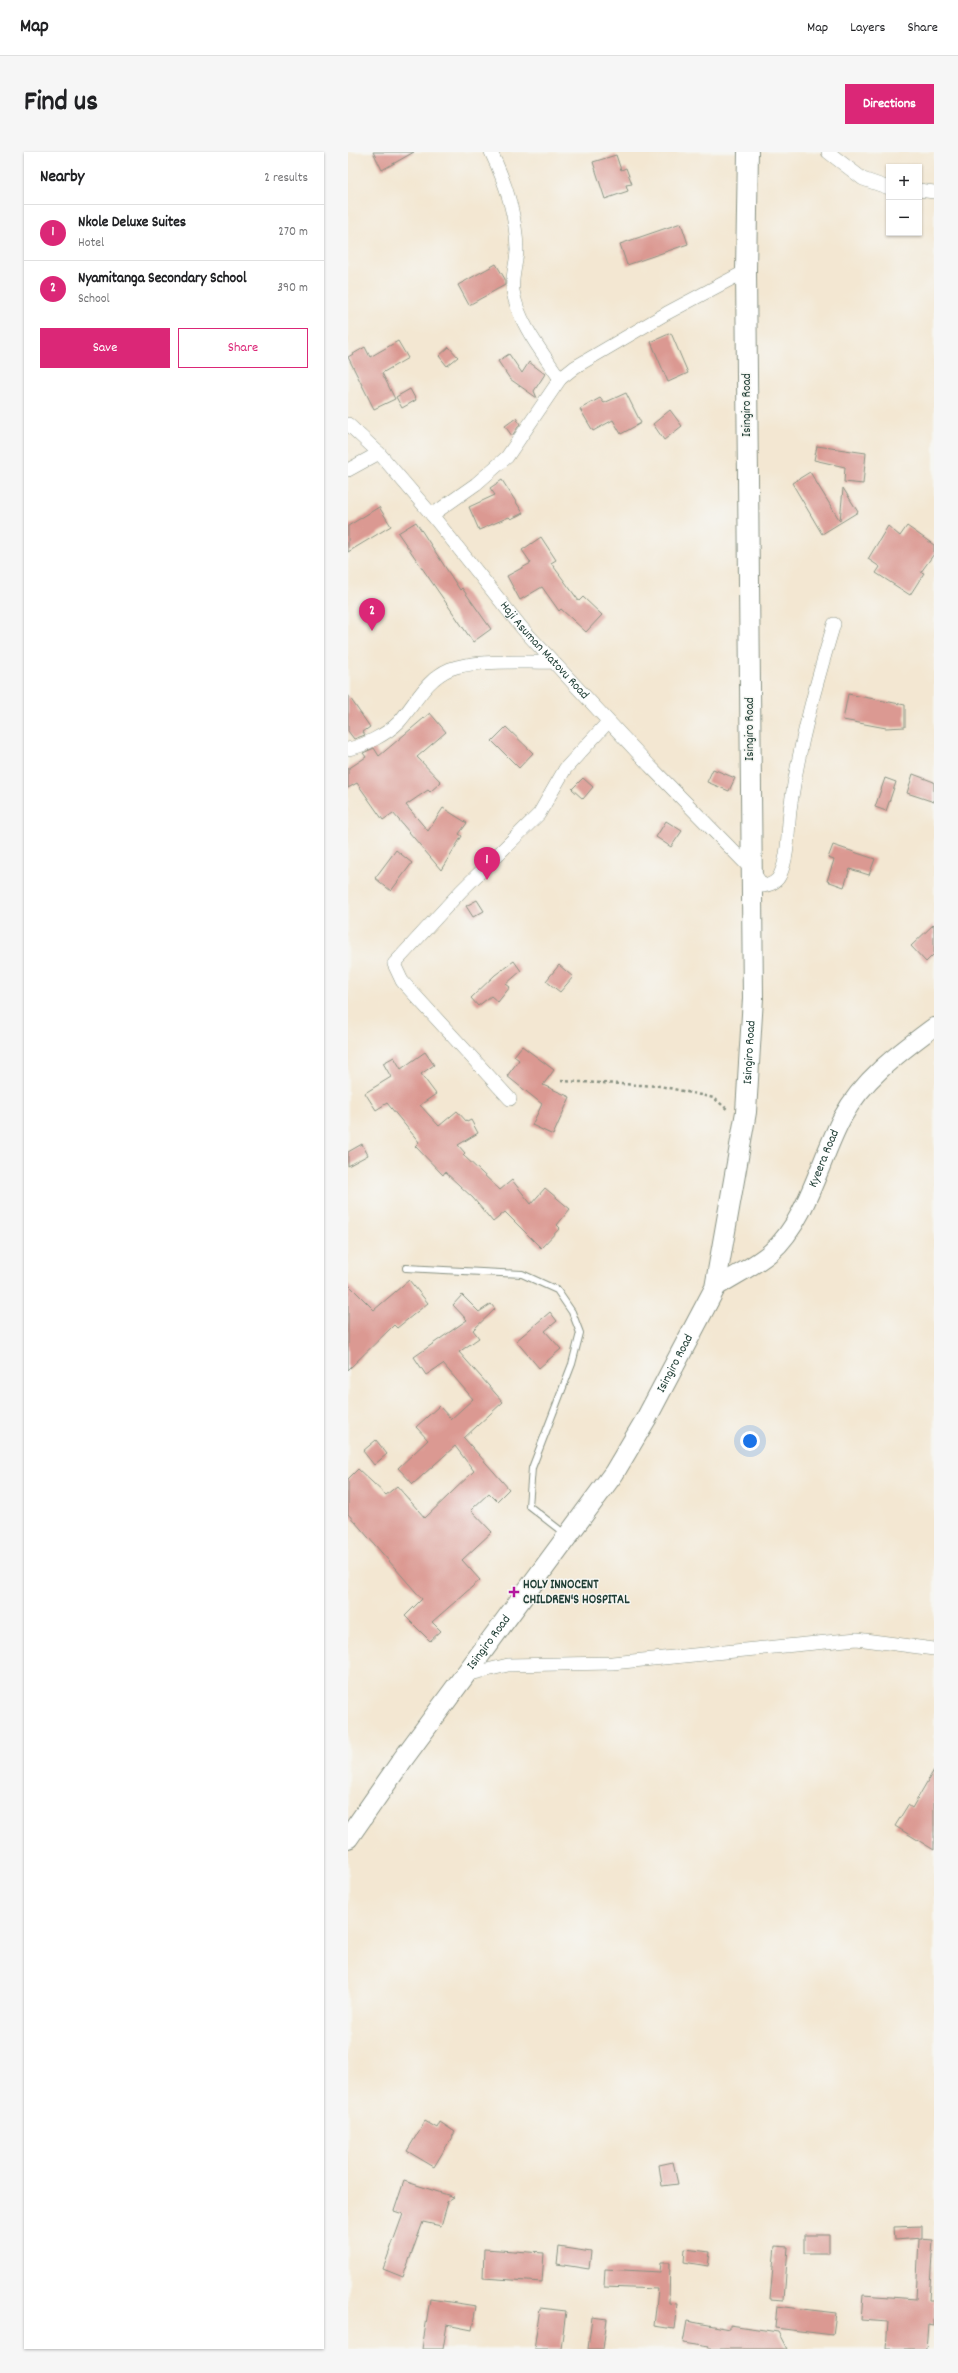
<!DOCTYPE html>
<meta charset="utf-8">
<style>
:root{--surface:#fff;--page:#f6f6f6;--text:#202124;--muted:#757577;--line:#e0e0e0;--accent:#db2777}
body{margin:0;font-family:Dekko,sans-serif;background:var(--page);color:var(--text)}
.controls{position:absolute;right:12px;top:12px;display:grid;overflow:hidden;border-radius:0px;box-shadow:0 1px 3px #0004}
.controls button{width:36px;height:36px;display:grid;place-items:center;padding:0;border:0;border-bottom:1px solid var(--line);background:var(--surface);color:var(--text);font:20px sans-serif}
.you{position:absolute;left:402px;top:1289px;width:14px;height:14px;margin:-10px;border:3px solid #fff;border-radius:50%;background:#1a73e8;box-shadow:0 0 0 6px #1a73e833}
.badge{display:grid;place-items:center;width:26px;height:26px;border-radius:50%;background:var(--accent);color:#fff;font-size:13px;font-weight:700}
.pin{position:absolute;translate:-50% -33px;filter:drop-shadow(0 1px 2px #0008)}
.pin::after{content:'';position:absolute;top:21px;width:14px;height:12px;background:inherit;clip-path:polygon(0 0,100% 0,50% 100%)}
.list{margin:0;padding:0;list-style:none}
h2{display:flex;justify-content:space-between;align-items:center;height:52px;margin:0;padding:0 16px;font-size:17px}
h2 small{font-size:13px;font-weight:400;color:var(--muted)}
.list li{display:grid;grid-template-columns:26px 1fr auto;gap:12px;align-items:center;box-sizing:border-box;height:56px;padding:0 16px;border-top:1px solid var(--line)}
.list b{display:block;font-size:15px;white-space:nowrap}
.list p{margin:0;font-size:13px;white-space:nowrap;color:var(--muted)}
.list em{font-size:13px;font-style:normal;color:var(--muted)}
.actions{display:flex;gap:8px;padding:12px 16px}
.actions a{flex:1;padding:9px 0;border:1px solid var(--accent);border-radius:0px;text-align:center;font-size:14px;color:var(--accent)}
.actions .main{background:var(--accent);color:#fff}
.map{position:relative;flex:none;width:586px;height:2197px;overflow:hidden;border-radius:0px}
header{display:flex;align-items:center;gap:24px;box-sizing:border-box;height:56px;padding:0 20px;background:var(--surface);border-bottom:1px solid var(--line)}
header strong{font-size:19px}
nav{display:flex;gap:22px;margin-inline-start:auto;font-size:14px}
.intro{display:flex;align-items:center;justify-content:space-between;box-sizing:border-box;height:96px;padding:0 24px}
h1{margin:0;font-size:28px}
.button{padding:10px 18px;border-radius:0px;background:var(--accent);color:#fff;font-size:14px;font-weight:700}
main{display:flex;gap:24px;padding:0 24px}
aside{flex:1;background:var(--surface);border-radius:0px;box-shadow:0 1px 3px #0004}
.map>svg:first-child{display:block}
.building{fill:#db9992}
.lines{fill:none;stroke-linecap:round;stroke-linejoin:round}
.service-casing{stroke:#899283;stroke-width:8}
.minor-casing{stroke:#899283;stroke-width:14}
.secondary-casing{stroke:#899283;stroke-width:20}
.primary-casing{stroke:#899283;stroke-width:22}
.path{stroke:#899283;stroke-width:2.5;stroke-dasharray:3 3;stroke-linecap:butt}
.service{stroke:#fff;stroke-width:6}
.minor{stroke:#fff;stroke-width:13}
.secondary{stroke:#fff;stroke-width:18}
.primary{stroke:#fff;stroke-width:20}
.poi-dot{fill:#b5179e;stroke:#f6f6f2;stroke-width:1.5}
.labels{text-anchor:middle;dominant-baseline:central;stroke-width:3;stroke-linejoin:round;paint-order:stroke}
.street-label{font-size:13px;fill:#1f3d34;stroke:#f6f6f2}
.poi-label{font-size:13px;font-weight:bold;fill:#1f3d34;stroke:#f6f6f2;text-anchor:start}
</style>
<header>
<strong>Map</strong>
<nav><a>Map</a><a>Layers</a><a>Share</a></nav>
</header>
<div class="intro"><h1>Find us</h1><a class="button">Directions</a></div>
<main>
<aside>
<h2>Nearby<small>2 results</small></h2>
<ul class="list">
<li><span class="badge">1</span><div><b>Nkole Deluxe Suites</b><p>Hotel</p></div><em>270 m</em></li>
<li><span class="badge">2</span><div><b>Nyamitanga Secondary School</b><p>School</p></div><em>390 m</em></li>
</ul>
<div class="actions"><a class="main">Save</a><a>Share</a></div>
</aside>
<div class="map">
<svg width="586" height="2197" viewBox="0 0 586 2197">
<rect width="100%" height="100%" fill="#f6f6f2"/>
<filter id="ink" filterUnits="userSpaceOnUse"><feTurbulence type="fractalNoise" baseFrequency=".025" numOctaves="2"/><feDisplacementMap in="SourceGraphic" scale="8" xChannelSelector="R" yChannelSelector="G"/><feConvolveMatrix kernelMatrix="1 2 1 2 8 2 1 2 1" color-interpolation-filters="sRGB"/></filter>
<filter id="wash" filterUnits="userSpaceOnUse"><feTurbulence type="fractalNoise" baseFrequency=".012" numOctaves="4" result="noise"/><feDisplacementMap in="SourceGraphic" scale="16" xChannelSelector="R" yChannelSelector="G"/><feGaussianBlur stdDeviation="0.9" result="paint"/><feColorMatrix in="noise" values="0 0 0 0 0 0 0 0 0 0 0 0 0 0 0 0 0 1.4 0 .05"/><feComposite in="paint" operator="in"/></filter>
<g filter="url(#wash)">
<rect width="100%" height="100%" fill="#f3e7d2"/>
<g id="blocks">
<path class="building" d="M25,0H66L34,18Z
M268,3L273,18L278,16L284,32L278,33L280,39L257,47L245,10Z
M333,71L340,92L279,113L272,92Z
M148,112L157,127V133L121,153L110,133Z
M323,181L340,221L320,230L303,190Z
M50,189L60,206L34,221L47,247L26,257L0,205L17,195L22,205Z
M101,195L110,205L99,214L91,204Z
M161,202L174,221L181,210L197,222L186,239L189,246L162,227L150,209Z
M62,237L68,248L54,256L48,245Z
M278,241L293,271L273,282L265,268L245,279L232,257L252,246L256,251Z
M322,258L334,274L316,288L305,272Z
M168,266L172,272L164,284L157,274Z
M469,294L518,301L515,332L496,330L497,315L466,308Z
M462,320L492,369L495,336L510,360L474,382L444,331Z
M154,328L175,361L163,367L161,365L131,378L121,355L147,343L142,336Z
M31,355L43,374L0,400V374Z
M68,370L112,438L114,436L143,477L125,490L50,381Z
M540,374L552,384L559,374L586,393V402L573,420L576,421L562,443L528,421L532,415L520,407Z
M193,385L208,408L203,411L231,449L235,445L254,463L238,480L213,457L211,459L194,435L172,448L159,424L183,411L174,398Z
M500,542L557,553V575L538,576L495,568Z
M0,543L22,575L15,580L17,583L6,587L0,579Z
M82,561L98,580L69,605L93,630L82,640L80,638L58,653L80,679L95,656L119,671L111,682L114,684L93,718L45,661L35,668L9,631L0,636V617L18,605L15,601L26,596L31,604Z
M158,575L185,601L171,616L144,589Z
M365,617L387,626L381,639L359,630Z
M565,622L586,630V650L559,641Z
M235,626L245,635L235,647L224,637Z
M537,626L548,630L538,659L527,655Z
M318,669L334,679L323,695L308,685Z
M485,693L527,707L521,723L502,717L496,735L479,729L486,708L480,706Z
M48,698L64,711L43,739L27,726Z
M129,748L136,759L125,765L118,754Z
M586,772V802L578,810L563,794Z
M166,809L173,819L158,832L162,835L150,850L143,844L130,854L123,846L147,823Z
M211,813L225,825L212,840L198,829Z
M174,894L206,918L195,933L222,945L205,983L184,973L194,952L159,924L171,908L166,904Z
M77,900L86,913L73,922L88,942L72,953L91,974L109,959L119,970L123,968L130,981L110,993L117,1001L115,1003L152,1038L164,1028L183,1052L197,1036L222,1057L209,1073L212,1076L193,1096L157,1060L145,1070L125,1046L97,1020L95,1023L67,994L71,990L39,951L28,958L17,941L43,925L35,911L46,905L53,917Z
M14,992L20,1003L0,1014V1000Z
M61,1128L80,1151L49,1176L46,1173L0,1218V1132L26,1158Z
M114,1143L131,1160L143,1152L147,1157L125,1178L131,1186L111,1200L155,1250L116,1286L161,1337L149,1349L141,1341L123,1358L144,1380L114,1408L132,1428L84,1470L93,1479L82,1489L57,1464L74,1447L0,1362V1327L10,1317L38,1343L49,1334L77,1366L126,1319L107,1294L65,1332L50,1316L80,1288L68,1275L91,1254L103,1267L125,1247L95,1212L78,1223L66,1205L119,1168L105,1153Z
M202,1160L209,1169L197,1179L213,1197L191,1216L168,1189Z
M28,1288L39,1302L26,1313L15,1299Z
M586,1618V1698L547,1674L560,1653L564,1656Z
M77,1969L89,1976L92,1970L107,1980L86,2015L59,1999Z
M325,2010L330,2032L314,2034L311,2013Z
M56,2029L106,2045L98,2050H100L93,2074L75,2070L55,2125L35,2117L55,2062L46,2059Z
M574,2074V2086L547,2088L546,2075Z
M456,2083H481V2101H456Z
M571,2087L585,2088L581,2148H586V2174L580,2173L578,2197H538L540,2170L513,2168L515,2143L568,2147Z
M427,2094L440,2095L436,2148L422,2147Z
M211,2095L243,2100L241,2117L209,2112Z
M136,2097L196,2101L194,2130L135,2126Z
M337,2097L362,2100L360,2114L336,2110Z
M313,2110H322L321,2151L329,2152L326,2177L306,2174L310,2137L256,2135L257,2117L312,2120Z
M82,2147L128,2154L124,2178L99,2173L95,2197H74Z
M429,2154L488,2161L485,2183L427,2176Z
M192,2156L218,2159L213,2197H186Z
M244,2165L259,2167L255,2197H240Z
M339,2169L382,2177V2173L430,2180L439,2197H360L361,2195L335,2191Z"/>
</g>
</g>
<g filter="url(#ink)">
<use href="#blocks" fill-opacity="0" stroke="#899283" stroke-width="1"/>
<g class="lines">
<g class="service-casing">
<path id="service" d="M58,1116L174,1122L209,1138L224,1160L232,1181L224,1212L184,1316L181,1354L217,1382"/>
</g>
<g class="minor-casing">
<g id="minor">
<path d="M143,0C157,29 168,64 169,97C169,111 163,125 165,139C170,171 195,201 212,227"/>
<path d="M480,0L515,27L541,36"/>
<path d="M571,38L586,40"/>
<path id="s1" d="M0,272L31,301L84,363L174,476L302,614L403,717L415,734C422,733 429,730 432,723C442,701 439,675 443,651C452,589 468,532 486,472"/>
<path d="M0,318L31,301"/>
<path d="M84,363L128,332L159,305L212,227L227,215L319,161L398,119"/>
<path d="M0,597C16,594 39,582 51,570C67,552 78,527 102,517C127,507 178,511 206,510"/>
<path d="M162,947L54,829L46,812L113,739L191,662L217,617L260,570"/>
<path d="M118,1523L160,1513L264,1511L509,1487L586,1497"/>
</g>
</g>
<g class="secondary-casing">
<g id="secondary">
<path id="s2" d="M367,1136C385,1124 407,1114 423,1100C459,1069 472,1007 494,966C515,927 551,901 586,875"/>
</g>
</g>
<g class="primary-casing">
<g id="primary">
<path id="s3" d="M0,1686L55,1607L266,1321L298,1267L367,1136L398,960L405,846L398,119L400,0"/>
</g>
</g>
<path class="path" d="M213,929L312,934L366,946L380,958"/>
<use href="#service" class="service"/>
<use href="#minor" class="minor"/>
<use href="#secondary" class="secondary"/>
<use href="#primary" class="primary"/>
</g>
</g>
<path class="poi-dot" d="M164 1434h4v4h4v4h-4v4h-4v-4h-4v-4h4z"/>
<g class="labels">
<g class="street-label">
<text transform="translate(399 253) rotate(-90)">Isingiro Road</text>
<text stroke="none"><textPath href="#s1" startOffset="300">Haji Asuman Matovu Road</textPath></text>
<text transform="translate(402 577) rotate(-90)">Isingiro Road</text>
<text stroke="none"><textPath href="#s3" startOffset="901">Isingiro Road</textPath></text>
<text stroke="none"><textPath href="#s2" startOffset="175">Kyeera Road</textPath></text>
<text stroke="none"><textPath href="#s3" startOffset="577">Isingiro Road</textPath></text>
<text stroke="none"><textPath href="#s3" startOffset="241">Isingiro Road</textPath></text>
</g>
<g class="poi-label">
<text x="175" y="1433">HOLY INNOCENT<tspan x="175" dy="15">CHILDREN'S HOSPITAL</tspan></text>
</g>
</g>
</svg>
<div class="controls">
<button>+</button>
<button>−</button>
</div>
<div class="you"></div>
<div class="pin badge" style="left:139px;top:728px">1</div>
<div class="pin badge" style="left:24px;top:479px">2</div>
</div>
</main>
